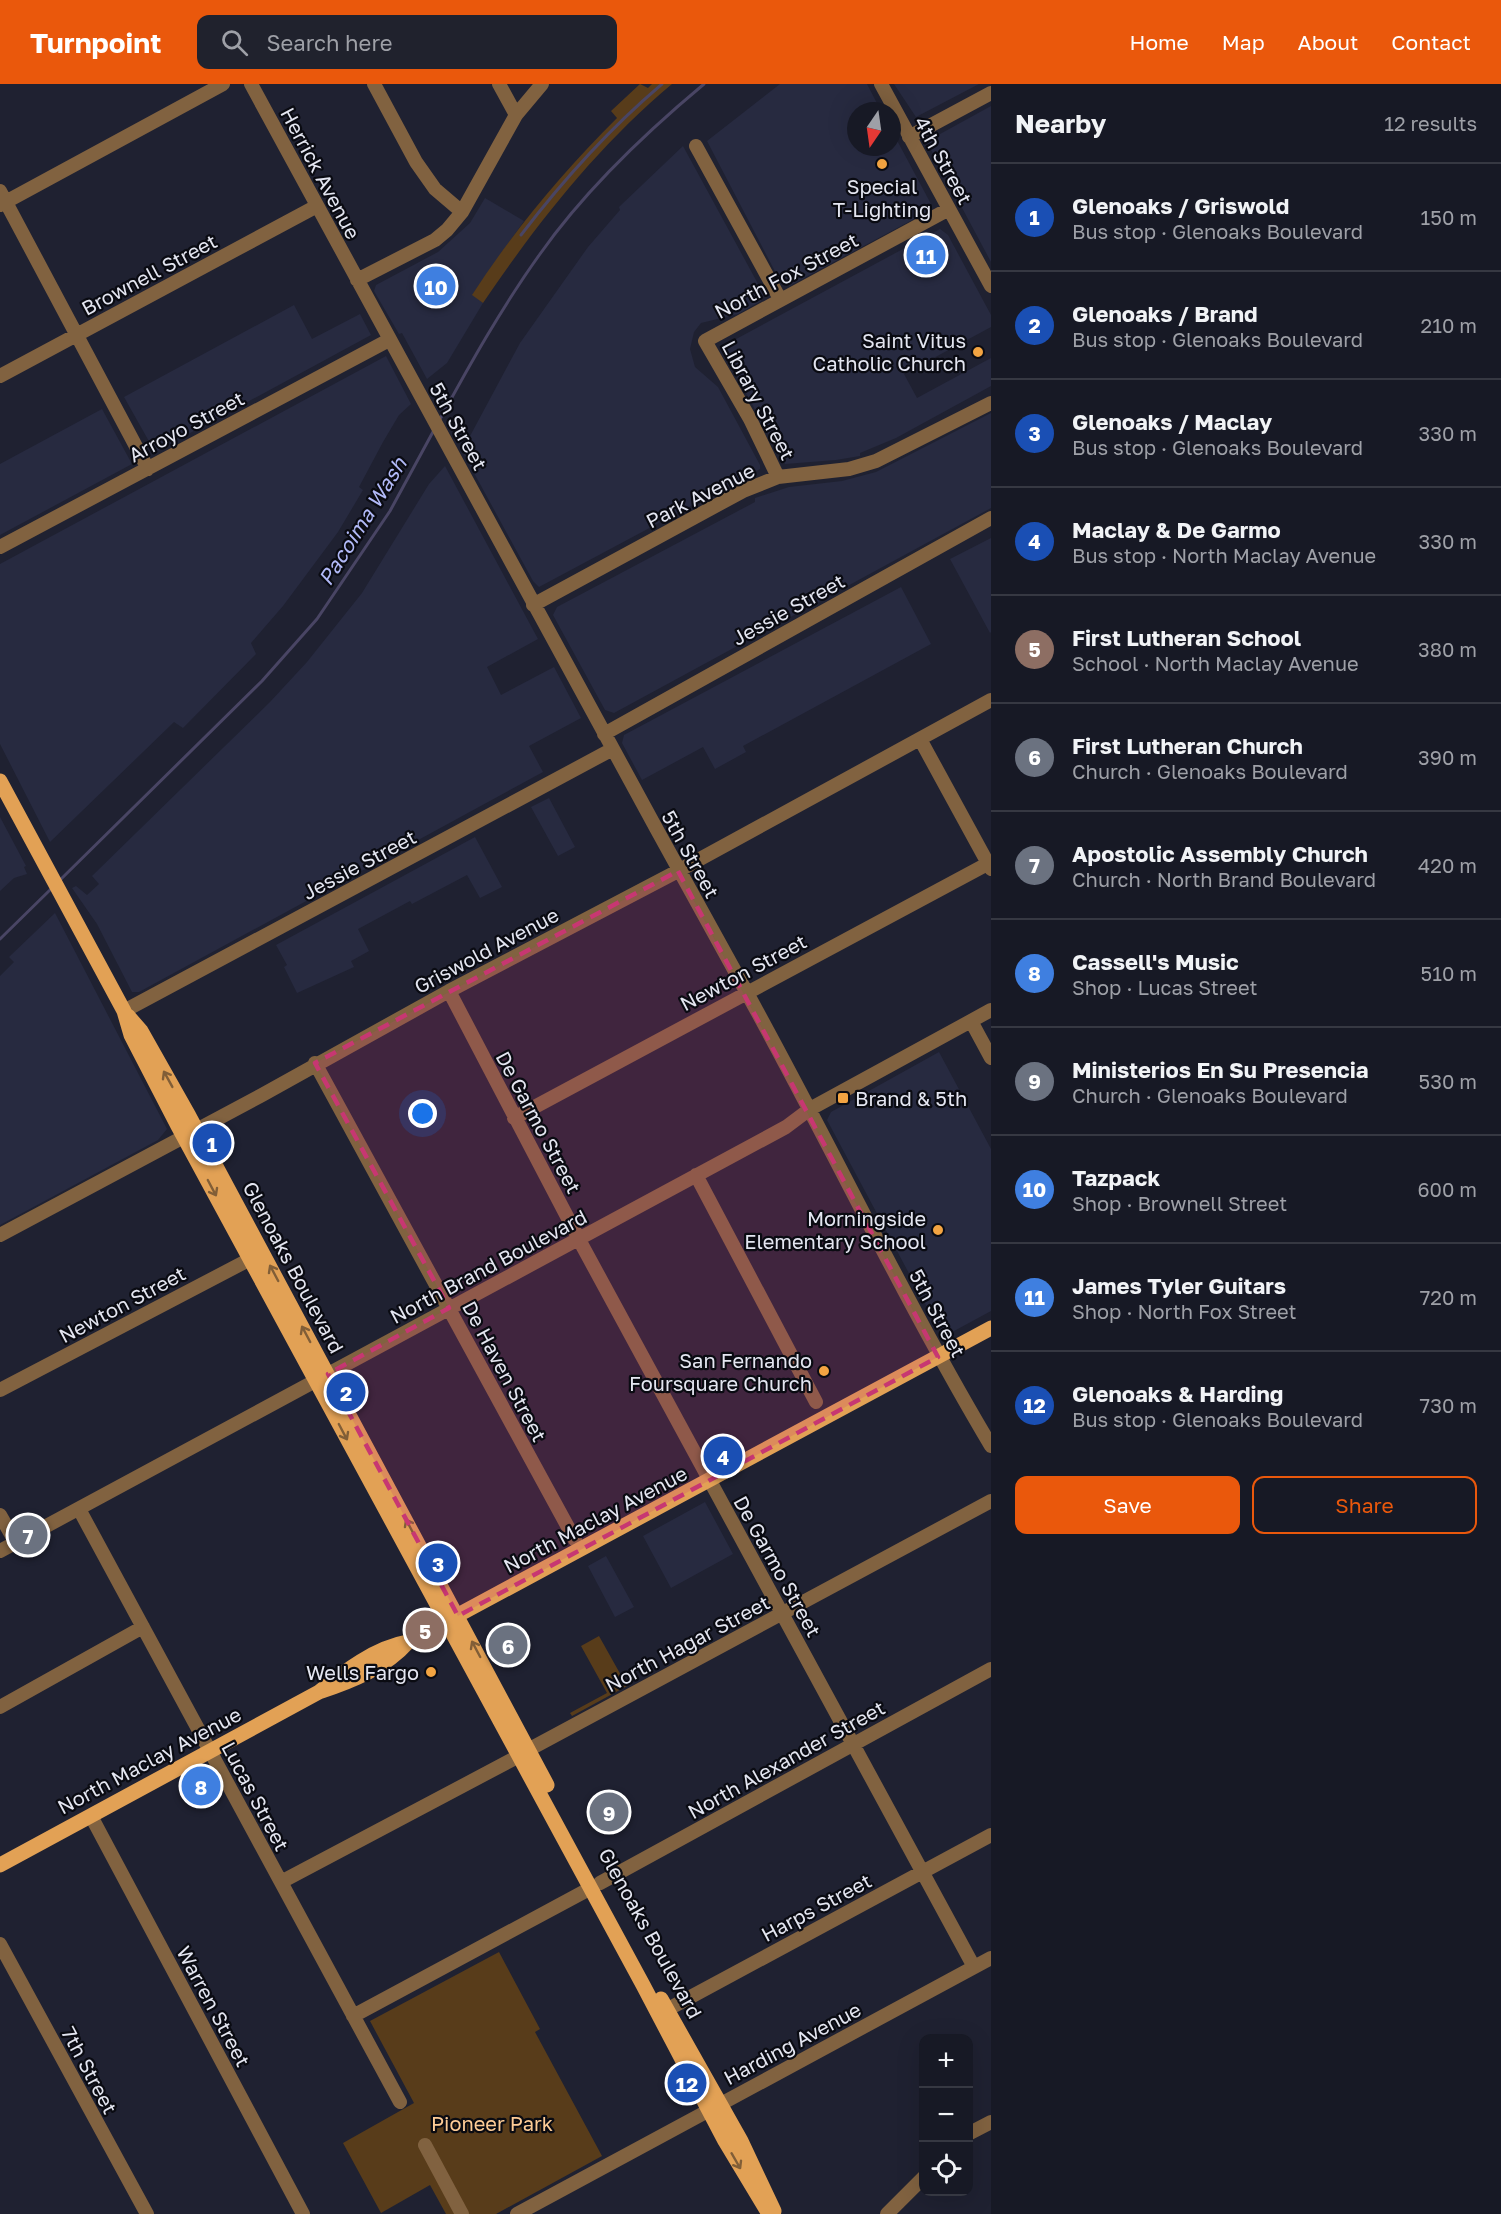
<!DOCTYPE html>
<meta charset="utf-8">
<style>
:root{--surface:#171925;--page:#20222d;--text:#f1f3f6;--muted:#9ea0a7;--line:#363842;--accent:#ea580c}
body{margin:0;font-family:"Golos Text",sans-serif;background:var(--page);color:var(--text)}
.controls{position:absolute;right:18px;bottom:18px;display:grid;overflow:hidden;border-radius:12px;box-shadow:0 6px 24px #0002}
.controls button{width:54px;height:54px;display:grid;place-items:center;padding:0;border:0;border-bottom:2px solid var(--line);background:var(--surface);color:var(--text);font:30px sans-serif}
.compass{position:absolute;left:847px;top:18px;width:54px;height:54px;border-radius:50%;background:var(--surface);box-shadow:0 6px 24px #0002;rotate:193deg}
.you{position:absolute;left:423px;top:1030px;width:21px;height:21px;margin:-15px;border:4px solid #fff;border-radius:50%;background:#1a73e8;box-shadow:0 0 0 9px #1a73e833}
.badge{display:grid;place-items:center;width:39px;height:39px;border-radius:50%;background:var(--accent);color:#fff;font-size:20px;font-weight:700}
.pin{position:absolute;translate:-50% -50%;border:3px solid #fff;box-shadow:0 2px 6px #0006}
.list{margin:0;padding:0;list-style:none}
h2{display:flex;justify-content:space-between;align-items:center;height:78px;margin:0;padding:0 24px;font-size:26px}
h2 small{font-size:20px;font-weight:400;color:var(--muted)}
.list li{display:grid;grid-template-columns:39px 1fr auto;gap:18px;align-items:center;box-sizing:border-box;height:108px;padding:0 24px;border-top:2px solid var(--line)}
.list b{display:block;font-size:22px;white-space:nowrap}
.list p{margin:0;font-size:20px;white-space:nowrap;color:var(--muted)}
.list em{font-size:20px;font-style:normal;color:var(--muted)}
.actions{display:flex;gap:12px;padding:18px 24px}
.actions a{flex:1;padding:14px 0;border:2px solid var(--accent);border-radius:12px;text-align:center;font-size:21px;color:var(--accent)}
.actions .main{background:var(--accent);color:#fff}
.icon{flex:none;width:33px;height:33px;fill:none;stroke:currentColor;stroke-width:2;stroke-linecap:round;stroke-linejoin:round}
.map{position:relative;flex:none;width:991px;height:2130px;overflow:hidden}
header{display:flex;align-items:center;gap:36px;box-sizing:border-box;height:84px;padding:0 30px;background:var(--accent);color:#fff}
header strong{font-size:28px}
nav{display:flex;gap:33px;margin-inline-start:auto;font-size:21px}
.search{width:420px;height:54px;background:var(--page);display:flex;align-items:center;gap:15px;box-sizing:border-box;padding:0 21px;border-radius:12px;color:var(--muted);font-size:22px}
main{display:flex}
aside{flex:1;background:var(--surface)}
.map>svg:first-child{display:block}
.built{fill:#272a40}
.green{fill:#583c1a}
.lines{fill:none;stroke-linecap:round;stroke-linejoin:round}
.stream{stroke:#494564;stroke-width:3}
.minor{stroke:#816240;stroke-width:14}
.major{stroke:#e2a155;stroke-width:15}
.oneway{stroke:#815e37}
.marked{fill:#c73772;fill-opacity:0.2;stroke:#c73772;stroke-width:4.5;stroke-dasharray:12 8;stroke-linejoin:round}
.poi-dot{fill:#f3a442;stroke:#0a0b12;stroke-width:2}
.labels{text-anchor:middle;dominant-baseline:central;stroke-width:4.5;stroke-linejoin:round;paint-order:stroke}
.street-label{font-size:20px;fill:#e4e6f1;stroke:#0a0b12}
.poi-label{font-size:20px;fill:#e4e6f1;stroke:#0a0b12;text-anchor:end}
.park-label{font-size:20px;fill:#fecc96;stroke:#0a0b12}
.water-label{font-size:21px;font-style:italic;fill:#b1b9f7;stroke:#0a0b12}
</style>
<header>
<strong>Turnpoint</strong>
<div class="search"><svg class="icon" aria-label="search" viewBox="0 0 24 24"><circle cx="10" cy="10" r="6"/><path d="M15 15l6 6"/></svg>Search here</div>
<nav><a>Home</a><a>Map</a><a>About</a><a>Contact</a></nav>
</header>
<main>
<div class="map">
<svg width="991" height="2130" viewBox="0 0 991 2130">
<rect width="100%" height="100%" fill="#1f2131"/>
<path class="built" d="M780,0H867L881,27H856V63H892V47L931,120L927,128L789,202L780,197L707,57Z
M894,0H979L916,33Z
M991,22V178L928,60L931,55Z
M683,62L763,209L761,217L738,230L701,239L694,248L690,265L695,283L718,303L760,381V385L539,503L533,497L462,367L520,259L588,163L620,126L619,123Z
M485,114L524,137L473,210L483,219L447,279L427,295L402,249L399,250L374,207L376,201L438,168L470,139Z
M940,145L948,151L991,231V243L904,290L917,314L991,274V302L896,354L860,369V372L836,376L785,380L725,271V261Z
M294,221L312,255L360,230L371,251L155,368L124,313Z
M386,272L411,320L399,331L383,358L359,403L363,406L338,448L283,522L251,559L256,570L183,644L174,638L50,758L0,660V480Z
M102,325L132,380L0,451V380Z
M991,329V424L614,629L605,626L553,531L557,523L755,418V414L789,403L842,397L876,388Z
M445,382L538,555L487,583L501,611L554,583L581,634L529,662L543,688L139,908H132L97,840L72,804L76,802L87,811L99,800L92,792L270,618L307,578L362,509L429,400Z
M991,454V548L990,549L950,475Z
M901,503L931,560L743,662L746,668L715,685L703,663L642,696L622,659L624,651Z
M549,714L575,763L558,772L531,723Z
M0,733L26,782L24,783L27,790L14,794L0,807Z
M475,753L502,803L480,814L467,791L412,820L410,817L358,845L369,867L351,877L354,883L297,909L284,883L287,881L276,861Z
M55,829L167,1045L158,1056L0,1141V892L14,878L9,873Z
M939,968L991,1065V1227L943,1253L827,1036L831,1028Z
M705,1418L733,1470L671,1504L643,1452Z
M606,1472L634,1523L615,1533L588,1482Z"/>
<path class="green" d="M640,0L648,4L652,0H672C597,63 538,138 483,219L472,211C514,146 563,88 617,34L611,27Z
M599,1552L627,1602L572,1632L570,1629L607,1609L581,1562Z
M499,1868L540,1945L535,1948L602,2072L496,2130H446L430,2101L381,2129L343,2059L414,2019L370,1937Z"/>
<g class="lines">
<path class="stream" d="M521,151C563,96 609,45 662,0
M439,337C470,280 502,223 540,170C585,106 644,50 704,0
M59,797L262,597L317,535L390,427L434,346
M0,855L52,804"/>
<path class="minor" d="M251,0C415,304 580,607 747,909C830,1059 903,1214 991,1362
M374,0L416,78L435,105L462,128
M499,0L516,31
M881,0L991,202
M909,53L991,9
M696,62L780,215
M0,107L148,385
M0,121L223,0
M357,196L435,156L447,146L462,128L516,31L542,0
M0,292L317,122
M778,393L750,335L705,257L949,125
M0,463L389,256
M533,521L743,407L778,393L849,385L876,377L991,319
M604,650L991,434
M920,655L991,785
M449,907L583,1163L974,1883
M124,927L611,666
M971,937L991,974
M315,979L575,1456
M514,1034L991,778
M696,1091L816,1318
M0,1151L262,1011L449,907L678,787L991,616
M0,1306L258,1171
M79,1425L400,2018
M0,1431L16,1459
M0,1467L786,1043L810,1025L991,926
M0,1623L143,1543
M528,1666L991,1417
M91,1732L303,2130
M281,1798L519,1672
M600,1799L991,1585
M0,1860L147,2130
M659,1930L991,1751
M353,1932L591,1804
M968,2050L991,2038
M425,2061L462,2130
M517,2130L991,1874
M887,2130L924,2093"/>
<path class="major" d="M0,697L124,927L131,951L178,1042L643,1901L725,2057L769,2130
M128,932L141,947L189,1032L547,1701
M319,1608C345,1587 375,1564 408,1558L991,1244
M0,1781L319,1608C352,1597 385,1584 408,1558
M661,1915L741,2057L774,2127"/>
</g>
<defs><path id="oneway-shaft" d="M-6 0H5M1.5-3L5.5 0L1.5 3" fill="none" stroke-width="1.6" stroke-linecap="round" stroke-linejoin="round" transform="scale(1.5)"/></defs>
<g class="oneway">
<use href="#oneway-shaft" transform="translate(168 995) rotate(-119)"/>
<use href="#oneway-shaft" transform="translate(212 1104) rotate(62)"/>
<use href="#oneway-shaft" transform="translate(274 1189) rotate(-118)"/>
<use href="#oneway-shaft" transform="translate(306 1250) rotate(-118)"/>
<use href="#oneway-shaft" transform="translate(343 1348) rotate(62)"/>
<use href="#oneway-shaft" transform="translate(410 1443) rotate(-118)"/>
<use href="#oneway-shaft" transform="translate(476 1565) rotate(-118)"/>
<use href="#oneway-shaft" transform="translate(736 2077) rotate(60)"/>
</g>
<path class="marked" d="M678,787L938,1273L458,1532L328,1290L449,1224L315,979Z"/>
<g class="poi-dot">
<circle cx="882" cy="80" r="6"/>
<circle cx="978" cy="268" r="6"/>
<rect x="837" y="1008" width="12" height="12" rx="3"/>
<circle cx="938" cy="1146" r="6"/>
<circle cx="824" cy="1287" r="6"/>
<circle cx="431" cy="1588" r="6"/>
</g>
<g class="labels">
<g class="street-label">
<text transform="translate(944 76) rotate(61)">4th Street</text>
<text transform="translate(321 89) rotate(62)">Herrick Avenue</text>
<text transform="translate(149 190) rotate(-28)">Brownell Street</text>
<text transform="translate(786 191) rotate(-28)">North Fox Street</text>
<text transform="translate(759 316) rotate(62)">Library Street</text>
<text transform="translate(186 342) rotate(-28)">Arroyo Street</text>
<text transform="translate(459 342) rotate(61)">5th Street</text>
<text transform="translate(700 411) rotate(-27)">Park Avenue</text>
<text transform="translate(788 525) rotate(-29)">Jessie Street</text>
<text transform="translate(691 770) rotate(61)">5th Street</text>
<text transform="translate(359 780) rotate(-28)">Jessie Street</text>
<text transform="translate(486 866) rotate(-28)">Griswold Avenue</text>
<text transform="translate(743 888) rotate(-28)">Newton Street</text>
<text transform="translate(539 1038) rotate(62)">De Garmo Street</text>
<text transform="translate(488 1182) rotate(-28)">North Brand Boulevard</text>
<text transform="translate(294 1183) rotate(62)">Glenoaks Boulevard</text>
<text transform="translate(122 1220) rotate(-28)">Newton Street</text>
<text transform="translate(938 1229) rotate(62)">5th Street</text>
<text transform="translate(505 1287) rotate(62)">De Haven Street</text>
<text transform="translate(595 1435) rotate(-28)">North Maclay Avenue</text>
<text transform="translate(778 1482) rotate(61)">De Garmo Street</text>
<text transform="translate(687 1559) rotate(-28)">North Hagar Street</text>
<text transform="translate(786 1675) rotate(-29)">North Alexander Street</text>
<text transform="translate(149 1676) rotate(-28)">North Maclay Avenue</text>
<text transform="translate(256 1712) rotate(62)">Lucas Street</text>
<text transform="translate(816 1823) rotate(-28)">Harps Street</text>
<text transform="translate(651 1849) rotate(61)">Glenoaks Boulevard</text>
<text transform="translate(214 1922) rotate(62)">Warren Street</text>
<text transform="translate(792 1959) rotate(-28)">Harding Avenue</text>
<text transform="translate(90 1986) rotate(62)">7th Street</text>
</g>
<g class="poi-label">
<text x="882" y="102" text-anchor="middle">Special<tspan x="882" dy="23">T-Lighting</tspan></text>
<text x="966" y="256">Saint Vitus<tspan x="966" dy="23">Catholic Church</tspan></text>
<text x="855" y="1014" text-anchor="start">Brand &amp; 5th</text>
<text x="926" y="1134">Morningside<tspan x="926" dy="23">Elementary School</tspan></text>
<text x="812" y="1276">San Fernando<tspan x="812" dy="23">Foursquare Church</tspan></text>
<text x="419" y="1588">Wells Fargo</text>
</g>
<g class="park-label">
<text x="492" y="2039">Pioneer Park</text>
</g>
<g class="water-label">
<text transform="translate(362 437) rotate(-58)">Pacoima Wash</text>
</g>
</g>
</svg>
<div class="controls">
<button>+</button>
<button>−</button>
<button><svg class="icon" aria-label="locate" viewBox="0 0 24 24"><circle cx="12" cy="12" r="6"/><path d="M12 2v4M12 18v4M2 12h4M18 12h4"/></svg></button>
</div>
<svg class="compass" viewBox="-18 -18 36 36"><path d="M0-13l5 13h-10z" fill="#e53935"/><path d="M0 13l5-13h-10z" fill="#9ea0a7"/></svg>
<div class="you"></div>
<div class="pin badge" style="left:212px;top:1059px;background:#1a4fb4">1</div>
<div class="pin badge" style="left:346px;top:1308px;background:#1a4fb4">2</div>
<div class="pin badge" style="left:438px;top:1479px;background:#1a4fb4">3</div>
<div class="pin badge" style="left:723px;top:1372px;background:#1a4fb4">4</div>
<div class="pin badge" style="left:425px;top:1546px;background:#8d6e63">5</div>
<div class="pin badge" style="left:508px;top:1561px;background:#6b7280">6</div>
<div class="pin badge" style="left:28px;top:1451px;background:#6b7280">7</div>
<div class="pin badge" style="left:201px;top:1702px;background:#3f7fe0">8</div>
<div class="pin badge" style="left:609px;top:1728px;background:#6b7280">9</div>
<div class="pin badge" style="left:436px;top:202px;background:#3f7fe0">10</div>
<div class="pin badge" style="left:926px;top:171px;background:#3f7fe0">11</div>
<div class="pin badge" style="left:687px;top:1999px;background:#1a4fb4">12</div>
</div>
<aside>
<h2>Nearby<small>12 results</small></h2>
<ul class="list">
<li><span class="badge" style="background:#1a4fb4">1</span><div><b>Glenoaks / Griswold</b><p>Bus stop · Glenoaks Boulevard</p></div><em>150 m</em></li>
<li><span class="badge" style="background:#1a4fb4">2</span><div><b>Glenoaks / Brand</b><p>Bus stop · Glenoaks Boulevard</p></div><em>210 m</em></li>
<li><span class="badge" style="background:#1a4fb4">3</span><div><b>Glenoaks / Maclay</b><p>Bus stop · Glenoaks Boulevard</p></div><em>330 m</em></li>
<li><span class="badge" style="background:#1a4fb4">4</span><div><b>Maclay &amp; De Garmo</b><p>Bus stop · North Maclay Avenue</p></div><em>330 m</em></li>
<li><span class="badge" style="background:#8d6e63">5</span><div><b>First Lutheran School</b><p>School · North Maclay Avenue</p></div><em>380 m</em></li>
<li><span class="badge" style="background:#6b7280">6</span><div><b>First Lutheran Church</b><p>Church · Glenoaks Boulevard</p></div><em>390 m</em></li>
<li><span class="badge" style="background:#6b7280">7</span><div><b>Apostolic Assembly Church</b><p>Church · North Brand Boulevard</p></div><em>420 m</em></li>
<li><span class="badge" style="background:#3f7fe0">8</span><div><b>Cassell's Music</b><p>Shop · Lucas Street</p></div><em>510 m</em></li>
<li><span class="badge" style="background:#6b7280">9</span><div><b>Ministerios En Su Presencia</b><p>Church · Glenoaks Boulevard</p></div><em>530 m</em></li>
<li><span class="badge" style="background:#3f7fe0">10</span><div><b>Tazpack</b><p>Shop · Brownell Street</p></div><em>600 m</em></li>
<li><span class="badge" style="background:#3f7fe0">11</span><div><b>James Tyler Guitars</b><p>Shop · North Fox Street</p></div><em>720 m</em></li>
<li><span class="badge" style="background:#1a4fb4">12</span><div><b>Glenoaks &amp; Harding</b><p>Bus stop · Glenoaks Boulevard</p></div><em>730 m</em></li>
</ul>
<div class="actions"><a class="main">Save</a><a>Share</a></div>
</aside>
</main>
